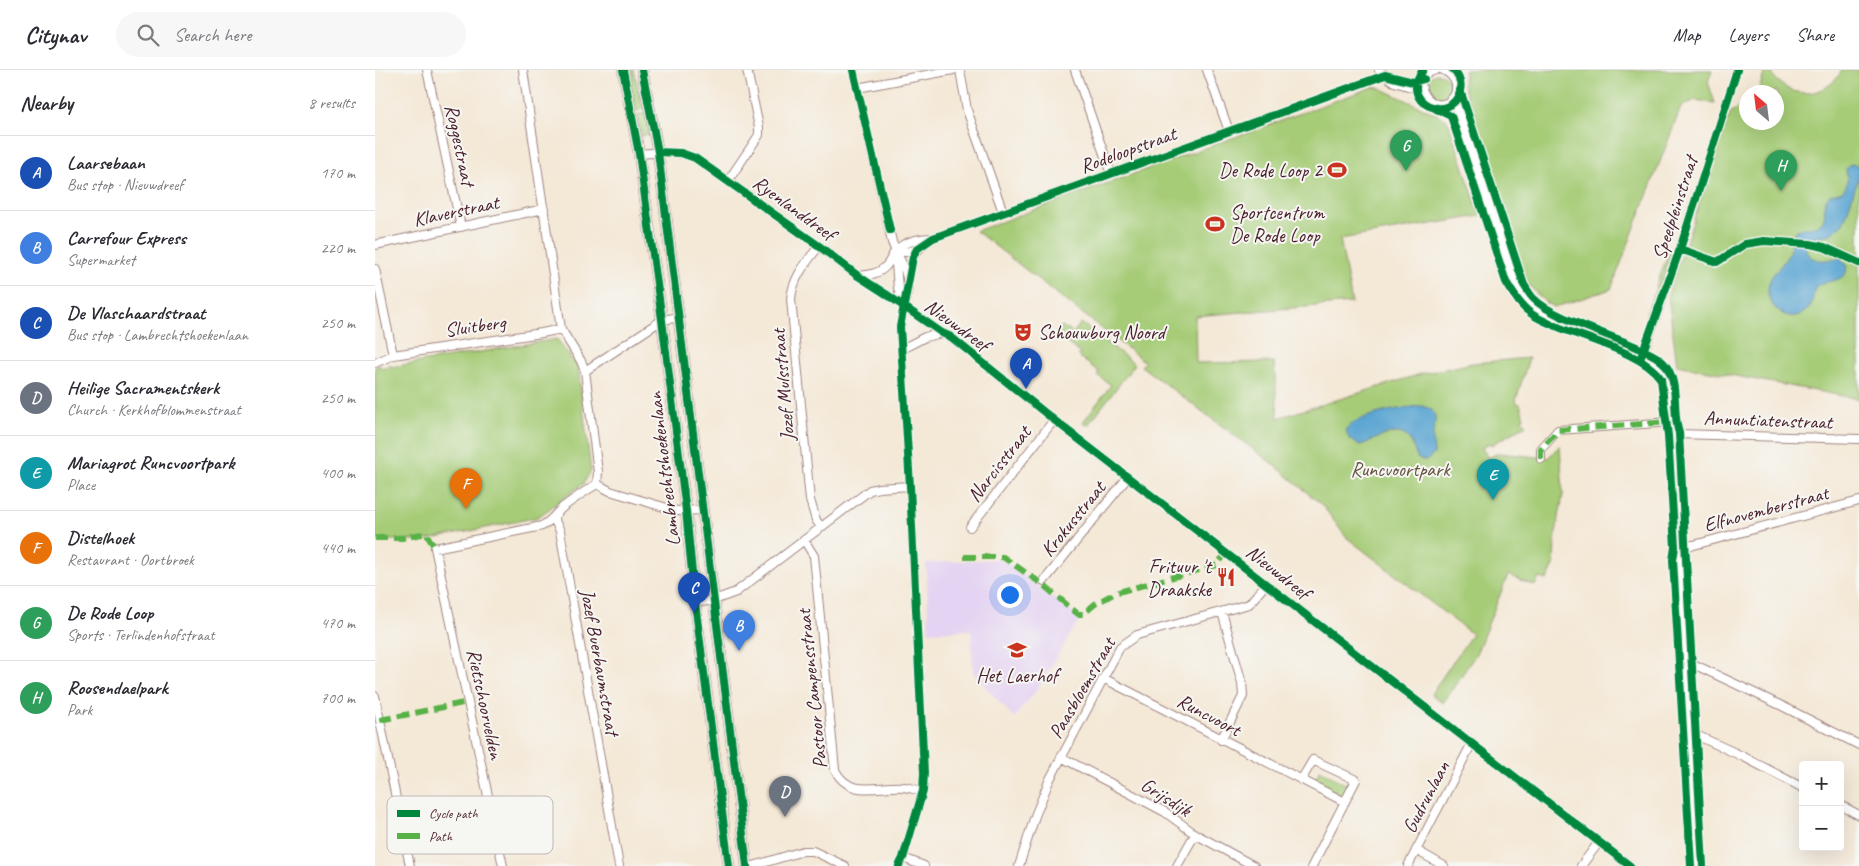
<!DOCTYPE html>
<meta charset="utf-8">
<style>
:root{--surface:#fff;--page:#f7f7f7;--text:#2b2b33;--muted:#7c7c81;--line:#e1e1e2;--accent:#7c3aed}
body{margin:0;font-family:Caveat,sans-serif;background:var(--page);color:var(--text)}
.controls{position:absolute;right:15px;bottom:15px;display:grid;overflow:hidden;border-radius:5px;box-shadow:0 5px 20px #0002}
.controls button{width:45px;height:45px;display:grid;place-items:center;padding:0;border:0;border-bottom:1px solid var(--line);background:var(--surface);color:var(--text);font:25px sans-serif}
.compass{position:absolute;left:1364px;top:15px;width:45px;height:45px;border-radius:50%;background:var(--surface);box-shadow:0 5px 20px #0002;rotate:332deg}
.you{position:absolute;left:634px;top:524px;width:18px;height:18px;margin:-12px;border:4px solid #fff;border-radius:50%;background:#1a73e8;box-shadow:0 0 0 8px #1a73e833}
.badge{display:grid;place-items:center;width:32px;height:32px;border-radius:50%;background:var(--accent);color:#fff;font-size:16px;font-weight:700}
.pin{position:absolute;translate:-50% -41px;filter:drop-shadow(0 1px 2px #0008)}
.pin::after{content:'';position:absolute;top:26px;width:18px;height:15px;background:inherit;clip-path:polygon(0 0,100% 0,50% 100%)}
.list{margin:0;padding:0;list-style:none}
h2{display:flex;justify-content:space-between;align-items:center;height:65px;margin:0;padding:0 20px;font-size:21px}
h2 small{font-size:16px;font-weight:400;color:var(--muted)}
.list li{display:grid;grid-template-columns:32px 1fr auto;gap:15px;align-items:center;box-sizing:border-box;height:75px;padding:0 20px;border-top:1px solid var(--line)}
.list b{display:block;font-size:19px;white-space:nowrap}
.list p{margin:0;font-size:16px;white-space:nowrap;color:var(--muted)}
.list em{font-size:16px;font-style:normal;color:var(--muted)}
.icon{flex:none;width:28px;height:28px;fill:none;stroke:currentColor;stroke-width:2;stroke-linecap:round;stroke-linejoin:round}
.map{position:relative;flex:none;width:1484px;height:796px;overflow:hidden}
header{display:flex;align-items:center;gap:30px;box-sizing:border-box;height:70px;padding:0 25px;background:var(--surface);border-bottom:1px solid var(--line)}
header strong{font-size:24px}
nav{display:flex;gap:28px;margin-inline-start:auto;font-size:18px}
.search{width:350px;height:45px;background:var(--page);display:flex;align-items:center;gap:12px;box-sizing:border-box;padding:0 18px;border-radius:28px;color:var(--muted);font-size:19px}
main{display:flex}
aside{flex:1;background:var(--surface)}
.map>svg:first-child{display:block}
.built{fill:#e4d3f2}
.green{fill:#a6cc77;stroke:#787651}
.water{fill:#5aa5d2;stroke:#52627e}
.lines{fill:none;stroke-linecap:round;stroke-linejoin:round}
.street-casing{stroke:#9f8480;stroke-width:10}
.secondary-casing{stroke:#9f8480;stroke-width:12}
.street{stroke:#fff;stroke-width:8}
.secondary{stroke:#fff;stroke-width:10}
.quiet{stroke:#57b146;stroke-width:6;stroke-dasharray:12 6;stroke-linecap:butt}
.cycleway-casing{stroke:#f6f6f2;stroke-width:11}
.cycleway{stroke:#00873e;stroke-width:8}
.labels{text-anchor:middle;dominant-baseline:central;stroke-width:4;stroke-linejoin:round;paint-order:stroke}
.street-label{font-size:20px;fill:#4a1f2b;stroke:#f6f6f2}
.poi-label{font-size:20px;fill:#4a1f2b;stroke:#f6f6f2;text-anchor:end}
.park-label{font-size:20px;fill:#665342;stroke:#f6f6f2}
.key{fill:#f6f6f2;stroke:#c2b6b6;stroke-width:1}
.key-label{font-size:14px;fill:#4a1f2b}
</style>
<header>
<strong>Citynav</strong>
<div class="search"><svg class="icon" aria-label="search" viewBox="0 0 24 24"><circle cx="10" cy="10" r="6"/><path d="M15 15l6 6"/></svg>Search here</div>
<nav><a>Map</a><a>Layers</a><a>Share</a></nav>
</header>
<main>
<aside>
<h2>Nearby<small>8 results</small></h2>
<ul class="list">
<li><span class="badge" style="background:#1a4fb4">A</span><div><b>Laarsebaan</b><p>Bus stop · Nieuwdreef</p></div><em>170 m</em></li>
<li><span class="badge" style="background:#3f7fe0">B</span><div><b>Carrefour Express</b><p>Supermarket</p></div><em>220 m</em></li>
<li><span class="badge" style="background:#1a4fb4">C</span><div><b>De Vlaschaardstraat</b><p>Bus stop · Lambrechtshoekenlaan</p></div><em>250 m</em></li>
<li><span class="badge" style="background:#6b7280">D</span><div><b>Heilige Sacramentskerk</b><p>Church · Kerkhofblommenstraat</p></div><em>250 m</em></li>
<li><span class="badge" style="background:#0f9aa8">E</span><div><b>Mariagrot Runcvoortpark</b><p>Place</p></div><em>400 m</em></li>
<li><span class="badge" style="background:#e8710a">F</span><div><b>Distelhoek</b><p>Restaurant · Oortbroek</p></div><em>440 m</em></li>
<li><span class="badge" style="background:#2e9e5b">G</span><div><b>De Rode Loop</b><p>Sports · Terlindenhofstraat</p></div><em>470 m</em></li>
<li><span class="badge" style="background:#2e9e5b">H</span><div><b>Roosendaelpark</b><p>Park</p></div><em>700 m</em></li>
</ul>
</aside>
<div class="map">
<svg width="1484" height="796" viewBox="0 0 1484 796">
<rect width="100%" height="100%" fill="#f6f6f2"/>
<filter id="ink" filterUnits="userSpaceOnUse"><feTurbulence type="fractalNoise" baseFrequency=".02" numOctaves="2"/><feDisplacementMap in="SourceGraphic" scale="10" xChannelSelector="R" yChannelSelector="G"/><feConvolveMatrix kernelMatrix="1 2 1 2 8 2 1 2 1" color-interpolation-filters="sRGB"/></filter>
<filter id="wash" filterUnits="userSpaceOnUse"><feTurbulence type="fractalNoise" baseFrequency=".0096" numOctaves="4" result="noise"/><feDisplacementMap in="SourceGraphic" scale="20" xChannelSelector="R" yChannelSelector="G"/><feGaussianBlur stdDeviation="1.12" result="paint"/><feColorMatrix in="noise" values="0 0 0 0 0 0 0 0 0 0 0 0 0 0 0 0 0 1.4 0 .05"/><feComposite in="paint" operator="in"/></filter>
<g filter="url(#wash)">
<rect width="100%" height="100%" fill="#f4e8d6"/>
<path class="built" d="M627,489L707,549L699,558L664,617L639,648L598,603L596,560L554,562L551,493Z"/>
<path class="green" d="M252,0H259L266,32L271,34L272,38L261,41Z
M1090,0H1337L1333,12L1340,33L1320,30L1306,37L1236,219L1180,237L1171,233L1152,213L1091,24L1088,13Z
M1390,0H1395C1409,31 1452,30 1467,0H1484V329L1302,295L1293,225L1355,43L1371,33L1372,52H1402V22H1381L1385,17Z
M1051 16a12 12 0 1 1 24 0a12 12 0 1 1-24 0Z
M998,17L1005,18L1063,45L1073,51L1105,146L965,169L977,233L820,246L821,293L899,292L903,348L1046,304L1098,293L1154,288L1141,330L1142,333L1145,334L1149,348L1146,349L1151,355L1116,375L1114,373L1107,378L1113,388L1123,383L1173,388L1185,375L1188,425L1180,468L1179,495L1172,510L1163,508L1160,516L1133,505L1101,584L1068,633L1056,624L1097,564L971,467L948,436L902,397L766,296L770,292L601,161Z
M272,43L276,64L266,66L262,45Z
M1294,181L1297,182L1275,247L1271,245Z
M706,253L760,294L713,355L708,352L736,315L722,305L724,302L703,286L705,283L680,264L687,256L698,263Z
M182,269L203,298L216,401L208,414L163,447L52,470H0V297L5,295L7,299L15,295L16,297Z
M945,700L972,715L967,726L939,711Z"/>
<path class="water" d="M1476,94L1484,96V106L1469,152L1456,164L1435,168L1431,171C1428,192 1448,193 1464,187L1472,195L1471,203C1464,213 1451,210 1441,216C1437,223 1439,232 1434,238C1419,256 1393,242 1393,220C1393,205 1405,199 1412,187C1416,180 1416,169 1420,161C1429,156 1439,158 1447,153C1452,145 1448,138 1451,130C1456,116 1477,132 1471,99Z
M1047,336L1056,339C1063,348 1060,353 1058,363C1057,369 1059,377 1059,384L1051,391L1043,389C1039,383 1039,375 1035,370C1022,353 999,372 985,375C976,371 973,369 971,359C981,345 1030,337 1047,336Z"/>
</g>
<g filter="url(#ink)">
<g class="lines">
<g class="street-casing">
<path id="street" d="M52,0L86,157
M148,0L186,259L206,291L210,301L223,402L222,414
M478,0L517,172C523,189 533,198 533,218L525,257L535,416L549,703L548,721L528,788L524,796
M585,0L592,40L628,142
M700,0L736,104
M832,0L854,61
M1004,0L1019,12L1047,20
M1061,0C1027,8 1061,53 1079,26C1085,15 1078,4 1068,0
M482,18L578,0
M1075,30L1084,42L1140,215L1148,229L1161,239L1281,293C1301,317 1291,326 1296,353C1297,359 1301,364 1301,371L1304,459L1306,476L1303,490L1309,582L1314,592L1313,605L1323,796
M264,84C284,82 301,80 320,88L444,176L483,206L511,224L567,263L576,267L679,350L1255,796
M353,111L384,65V57L372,0
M0,175L169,139
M444,176C431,193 418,207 416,229L435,430L441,450L446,457
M520,181L531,182L542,179
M520,182L523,218L529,235
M0,199L18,285
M483,206C493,205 504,204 511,196C516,191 517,184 522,179C533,170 545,168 558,168
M534,207C537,184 539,181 558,168L1010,5L1038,12L1049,9
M527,279L550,267L567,263
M1267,286L1305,179L1362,0
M0,293L18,285L167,263L186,259
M210,301L287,250L305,247
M1301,364L1484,369
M1166,389V379L1183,360L1296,352
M222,414L235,421L302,441L328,440
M179,449L185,461L244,796
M595,457L679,350
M429,470L439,486L460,700C475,729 502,715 529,717C535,718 542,720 548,721
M1306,476L1319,475L1484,431
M669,511L753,407
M320,533L339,530L361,522L495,420L504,418L535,416
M1314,592L1407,636L1484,675
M728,608L970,732
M0,626L35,796
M1317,665H1321L1369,687L1428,718
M846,670L868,626L867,613L847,542
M686,687L790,742L820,764L879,796
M926,710L938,690L981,710L937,796
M1465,735L1484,745
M1041,780L1069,796
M528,788L549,796
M128,796L60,478L167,456C179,449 179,445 188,437C199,429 210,421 222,414
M378,796L428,781H438L470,796
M644,796L660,746L674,711L745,577L762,565L874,534L891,514
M802,796L820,764
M1033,796L1097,673
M1206,796L1224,772"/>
</g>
<g class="secondary-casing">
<path id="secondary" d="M248,0L264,84L287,250L311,441L320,533L354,796
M267,0L283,82L372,796"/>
</g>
<use href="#street" class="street"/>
<use href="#secondary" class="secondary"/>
<path class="quiet" d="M1166,389V379L1183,360L1296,352
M0,468H27L52,463C53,469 57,472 60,478
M589,487H628L667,514L703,544H708L720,534L740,523L842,495L851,483
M5,650L93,632"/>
<g class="cycleway-casing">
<path id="cycleway" d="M248,0L264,84L287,250L311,441L320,533L354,796
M267,0L283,82L372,796
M478,0L515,160
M1048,0C1022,33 1076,55 1085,21C1087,13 1084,6 1078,0
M1085,20L1149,215C1152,219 1154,224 1158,228C1178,249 1238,265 1266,279C1276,284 1287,288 1293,299C1304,318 1297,343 1304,363L1328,796
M1061,39L1076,46L1131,212C1139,225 1146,237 1158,245C1191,266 1265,278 1286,309L1293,366L1300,477L1298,490L1316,796
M283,82L306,83L320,88L444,176L483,206L511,224L567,263L576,267L679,350L1255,796
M1305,179L1342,192L1370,174L1389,171L1435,174L1449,177L1484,193
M1266,287L1305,179L1362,0
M524,796L528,788L548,721L549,703L535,416L525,257L538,187L542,179L558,168L1010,5L1038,12L1049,9"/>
</g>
<use href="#cycleway" class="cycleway"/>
</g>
</g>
<defs>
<g id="stadium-bare" transform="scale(1.5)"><path d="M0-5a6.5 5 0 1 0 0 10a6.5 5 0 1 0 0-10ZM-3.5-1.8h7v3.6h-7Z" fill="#c8321e" stroke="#f6f6f2" stroke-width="2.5" paint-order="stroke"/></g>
<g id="theatre-bare" transform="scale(1.5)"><path d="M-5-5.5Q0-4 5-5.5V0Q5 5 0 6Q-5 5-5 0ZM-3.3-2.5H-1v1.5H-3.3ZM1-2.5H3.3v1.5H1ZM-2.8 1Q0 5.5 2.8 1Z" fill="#c8321e" stroke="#f6f6f2" stroke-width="2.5" paint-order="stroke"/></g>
<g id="restaurant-bare" transform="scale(1.5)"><path d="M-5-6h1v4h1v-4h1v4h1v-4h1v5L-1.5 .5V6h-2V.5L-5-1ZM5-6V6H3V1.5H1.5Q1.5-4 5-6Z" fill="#c8321e" stroke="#f6f6f2" stroke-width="2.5" paint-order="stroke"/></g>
<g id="school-bare" transform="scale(1.5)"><path d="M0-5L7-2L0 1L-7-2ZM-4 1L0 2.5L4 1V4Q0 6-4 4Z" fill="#c8321e" stroke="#f6f6f2" stroke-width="2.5" paint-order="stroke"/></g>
</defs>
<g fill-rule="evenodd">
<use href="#stadium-bare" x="962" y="100"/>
<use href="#stadium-bare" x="840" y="154"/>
<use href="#theatre-bare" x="648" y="262"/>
<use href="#restaurant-bare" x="851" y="507"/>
<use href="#school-bare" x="642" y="580"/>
</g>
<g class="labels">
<g class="street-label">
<text transform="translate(85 75) rotate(78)">Roggestraat</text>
<text transform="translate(753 80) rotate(-20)">Rodeloopstraat</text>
<text transform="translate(419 138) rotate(36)">Ryenlanddreef</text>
<text transform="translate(1300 138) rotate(-72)">Speelpleinstraat</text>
<text transform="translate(81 141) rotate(-12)">Klaverstraat</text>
<text transform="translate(582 255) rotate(36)">Nieuwdreef</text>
<text transform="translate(100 256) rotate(-8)">Sluitberg</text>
<text transform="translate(408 315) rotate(-95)">Jozef Mulsstraat</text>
<text transform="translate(1393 350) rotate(2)">Annuntiatenstraat</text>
<text transform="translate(624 394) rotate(-52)">Narcisstraat</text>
<text transform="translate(289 399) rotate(-97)">Lambrechtshoekenlaan</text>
<text transform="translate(1391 439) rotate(-15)">Elfnovemberstraat</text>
<text transform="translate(698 449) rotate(-51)">Krokusstraat</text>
<text transform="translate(903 502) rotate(38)">Nieuwdreef</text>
<text transform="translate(225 592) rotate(80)">Jozef Buerbaumstraat</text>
<text transform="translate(707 618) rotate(-60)">Paasbloemstraat</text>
<text transform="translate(437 619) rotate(-96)">Pastoor Campensstraat</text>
<text transform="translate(110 634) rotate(78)">Rietschoorvelden</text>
<text transform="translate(834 645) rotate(28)">Runcvoort</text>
<text transform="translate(791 727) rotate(32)">Grijsdijk</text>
<text transform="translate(1051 727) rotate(-62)">Gudrunlaan</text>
</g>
<g class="poi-label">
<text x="947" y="100">De Rode Loop 2</text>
<text x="855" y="142" text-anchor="start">Sportcentrum<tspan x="855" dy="23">De Rode Loop</tspan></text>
<text x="663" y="262" text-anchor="start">Schouwburg Noord</text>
<text x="836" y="496">Frituur 't<tspan x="836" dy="23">Draakske</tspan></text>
<text x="642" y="605" text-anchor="middle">Het Laerhof</text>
</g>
<g class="park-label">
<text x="1025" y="399">Runcvoortpark</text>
</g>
</g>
<rect x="12" y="726" width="166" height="58" rx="8" class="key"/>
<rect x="22" y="740" width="23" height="7" fill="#00873e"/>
<rect x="22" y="763" width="23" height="6" fill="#57b146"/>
<g class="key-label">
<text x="54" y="748">Cycle path</text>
<text x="54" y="771">Path</text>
</g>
</svg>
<div class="controls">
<button>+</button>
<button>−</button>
</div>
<svg class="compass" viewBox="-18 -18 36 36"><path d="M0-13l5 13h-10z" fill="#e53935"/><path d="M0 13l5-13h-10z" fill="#7c7c81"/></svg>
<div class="you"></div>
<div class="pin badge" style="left:651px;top:319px;background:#1a4fb4">A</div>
<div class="pin badge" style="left:364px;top:581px;background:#3f7fe0">B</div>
<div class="pin badge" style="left:319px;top:543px;background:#1a4fb4">C</div>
<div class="pin badge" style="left:410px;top:747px;background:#6b7280">D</div>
<div class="pin badge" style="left:1118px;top:430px;background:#0f9aa8">E</div>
<div class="pin badge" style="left:91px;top:439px;background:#e8710a">F</div>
<div class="pin badge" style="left:1031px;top:101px;background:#2e9e5b">G</div>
<div class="pin badge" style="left:1406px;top:121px;background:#2e9e5b">H</div>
</div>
</main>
